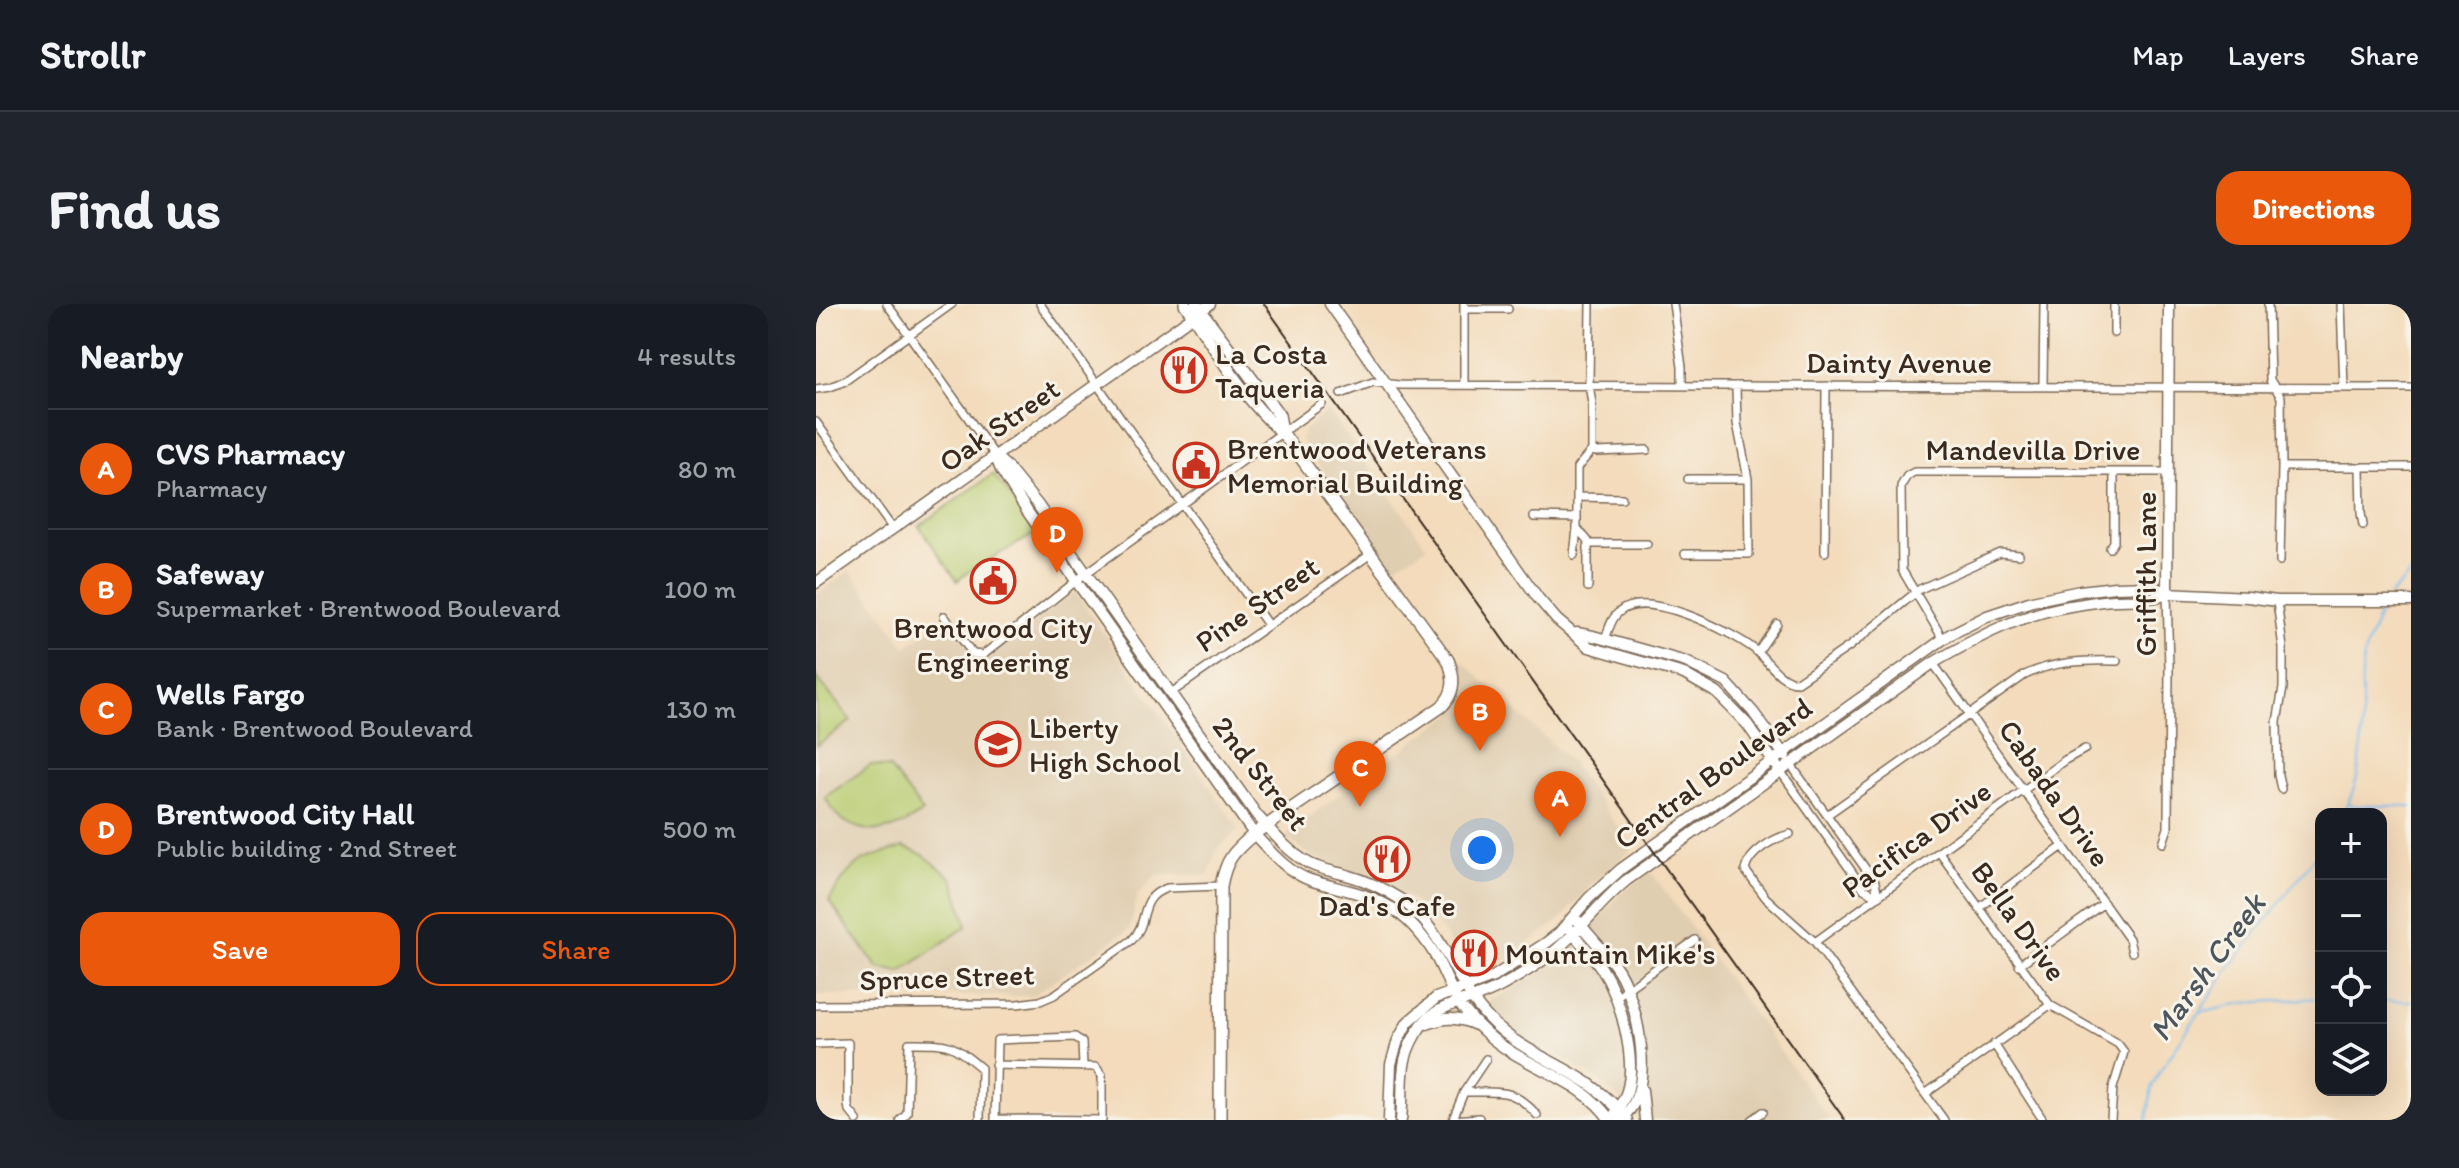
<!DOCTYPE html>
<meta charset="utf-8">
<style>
:root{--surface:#171b24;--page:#20242c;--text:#f1f3f6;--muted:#9ea1a6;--line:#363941;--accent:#ea580c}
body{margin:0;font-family:Itim,sans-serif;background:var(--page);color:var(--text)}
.controls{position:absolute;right:24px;bottom:24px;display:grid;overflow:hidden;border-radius:16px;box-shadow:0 8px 32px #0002}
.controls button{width:72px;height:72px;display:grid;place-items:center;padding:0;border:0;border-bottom:2px solid var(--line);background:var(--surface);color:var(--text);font:40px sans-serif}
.you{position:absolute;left:666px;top:546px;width:28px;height:28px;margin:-20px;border:6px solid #fff;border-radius:50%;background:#1a73e8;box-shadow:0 0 0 12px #1a73e833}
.badge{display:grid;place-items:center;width:52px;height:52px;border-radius:50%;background:var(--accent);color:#fff;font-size:26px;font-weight:700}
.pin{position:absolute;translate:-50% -66px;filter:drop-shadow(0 2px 4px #0008)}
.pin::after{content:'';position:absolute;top:42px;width:28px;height:24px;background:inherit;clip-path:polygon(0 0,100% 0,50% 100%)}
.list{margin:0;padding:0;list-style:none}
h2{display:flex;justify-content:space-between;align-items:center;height:104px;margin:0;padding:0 32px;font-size:34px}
h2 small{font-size:26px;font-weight:400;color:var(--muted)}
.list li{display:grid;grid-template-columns:52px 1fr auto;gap:24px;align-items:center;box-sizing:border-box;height:120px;padding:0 32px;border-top:2px solid var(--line)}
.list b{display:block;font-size:30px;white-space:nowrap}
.list p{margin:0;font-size:26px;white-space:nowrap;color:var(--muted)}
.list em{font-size:26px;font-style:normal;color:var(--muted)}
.actions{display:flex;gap:16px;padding:24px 32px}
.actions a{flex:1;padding:18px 0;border:2px solid var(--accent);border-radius:24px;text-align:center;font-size:28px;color:var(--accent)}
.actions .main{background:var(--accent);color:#fff}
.icon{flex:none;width:44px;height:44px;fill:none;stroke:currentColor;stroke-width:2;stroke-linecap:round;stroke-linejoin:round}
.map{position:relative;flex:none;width:1595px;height:816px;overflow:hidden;border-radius:24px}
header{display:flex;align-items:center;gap:48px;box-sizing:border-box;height:112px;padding:0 40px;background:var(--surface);border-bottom:2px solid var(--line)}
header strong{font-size:38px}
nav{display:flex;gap:44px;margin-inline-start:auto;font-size:28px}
.intro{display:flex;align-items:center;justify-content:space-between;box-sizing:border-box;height:192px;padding:0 48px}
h1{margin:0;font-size:56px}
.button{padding:20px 36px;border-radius:24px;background:var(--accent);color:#fff;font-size:28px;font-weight:700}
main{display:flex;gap:48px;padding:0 48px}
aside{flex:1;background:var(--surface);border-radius:24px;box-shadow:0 8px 32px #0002}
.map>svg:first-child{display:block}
.built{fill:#e0ceb1}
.green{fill:#b8cb6f;stroke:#7a7a46;stroke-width:2}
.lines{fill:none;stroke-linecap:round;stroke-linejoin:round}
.stream{stroke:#79bdef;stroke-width:2}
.street-casing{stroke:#7b6855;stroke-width:10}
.secondary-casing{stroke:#7b6855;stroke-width:13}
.primary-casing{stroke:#7b6855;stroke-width:14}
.street{stroke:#fff;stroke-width:7}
.secondary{stroke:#fff;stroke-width:10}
.primary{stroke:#fff;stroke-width:11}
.rail{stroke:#3b2a1e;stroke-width:2}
.labels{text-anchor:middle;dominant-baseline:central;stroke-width:6;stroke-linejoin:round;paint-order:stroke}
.poi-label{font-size:30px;fill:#3b2a1e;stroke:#f7f3e8;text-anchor:start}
.street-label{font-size:30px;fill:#3b2a1e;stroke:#f7f3e8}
.water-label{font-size:32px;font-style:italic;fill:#4e565d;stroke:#f7f3e8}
</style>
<header>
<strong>Strollr</strong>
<nav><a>Map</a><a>Layers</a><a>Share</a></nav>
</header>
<div class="intro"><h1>Find us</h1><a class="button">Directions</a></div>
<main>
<aside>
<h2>Nearby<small>4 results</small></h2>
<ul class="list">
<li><span class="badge">A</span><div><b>CVS Pharmacy</b><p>Pharmacy</p></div><em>80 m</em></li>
<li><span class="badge">B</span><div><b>Safeway</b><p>Supermarket · Brentwood Boulevard</p></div><em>100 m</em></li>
<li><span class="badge">C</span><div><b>Wells Fargo</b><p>Bank · Brentwood Boulevard</p></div><em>130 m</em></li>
<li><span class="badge">D</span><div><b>Brentwood City Hall</b><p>Public building · 2nd Street</p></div><em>500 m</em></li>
</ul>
<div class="actions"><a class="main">Save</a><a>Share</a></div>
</aside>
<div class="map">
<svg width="1595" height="816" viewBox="0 0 1595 816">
<rect width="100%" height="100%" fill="#f7f3e8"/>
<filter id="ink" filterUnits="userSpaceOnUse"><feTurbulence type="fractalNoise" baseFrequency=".0125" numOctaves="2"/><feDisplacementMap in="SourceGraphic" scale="16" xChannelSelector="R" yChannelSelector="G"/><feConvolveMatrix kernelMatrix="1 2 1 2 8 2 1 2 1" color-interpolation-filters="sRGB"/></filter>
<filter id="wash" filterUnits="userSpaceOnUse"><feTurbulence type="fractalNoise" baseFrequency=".006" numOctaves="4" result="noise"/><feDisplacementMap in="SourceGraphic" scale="32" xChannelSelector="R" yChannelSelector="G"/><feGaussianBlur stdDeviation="1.8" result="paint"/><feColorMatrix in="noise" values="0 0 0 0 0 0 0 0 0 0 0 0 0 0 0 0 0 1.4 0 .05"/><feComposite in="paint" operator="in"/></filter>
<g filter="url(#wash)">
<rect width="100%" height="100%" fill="#f3dbbb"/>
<path class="built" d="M512,106L611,243L576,265L485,136L488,126Z
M34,267L90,343L134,310L167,355L259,288L423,525L400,547L393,571H341L321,591L314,625L216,692L0,691V291Z
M645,356L755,458L817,545L784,572L744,616L681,663L657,673L649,669L630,632L615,614L594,594L559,577L493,551L472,535V528L636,410L646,396L650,383Z
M835,568L1014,816H824L785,778L746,753L710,735L684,718L673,705L674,697L719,672L754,646L805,590Z"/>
<path class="green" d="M177,170L223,228L156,265L141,277L103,222Z
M0,372L35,417L0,442Z
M55,461L74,464L107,508C82,527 51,535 24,514C18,509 13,500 9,493Z
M88,543L108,551L137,575L151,622L85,668L62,664L13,597C38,554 43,557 88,543Z"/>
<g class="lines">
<path class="stream" d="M1574,291L1595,269
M1533,499L1537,502H1595
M1526,510C1548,475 1546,435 1546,392C1546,379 1544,362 1549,349C1554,332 1560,316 1568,300
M1565,697H1595
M1385,709L1427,699L1505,694
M1331,816L1336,782L1344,767L1411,667L1505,545"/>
</g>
</g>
<g filter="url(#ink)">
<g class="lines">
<g class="street-casing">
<path id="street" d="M71,0L180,153
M224,0L452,321
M648,0V80
M857,0L866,63V82
M1298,0V29
M1452,0L1454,76L1465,93L1466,163L1464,257
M1525,0L1528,84
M648,5H692
M1227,82L1228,0
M0,85L14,83L29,77L136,0
M525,90L557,78L583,81L1595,84
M0,118L77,225
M776,146L780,148L831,146
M1466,163H1595
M1544,164L1545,209L1547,221
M872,175H932
M761,193L806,194
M718,213L761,214
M772,240H831
M1294,244L1298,238V168
M1009,248L1010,82
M869,250H933L932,175L921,119L920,82
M758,251L761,224
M772,283V237L761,224V164L776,146V99L773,81L774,0
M1461,297L1467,344V384L1461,418L1462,471L1465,485
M128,312L157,350L167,351L269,270L506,100
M1127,335L1086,266L1085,182L1091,172L1098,168H1352
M789,336C792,327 795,315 802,309C828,283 914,327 938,345C951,355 964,378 981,378L1034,342L1104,285L1184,249L1203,251
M942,348L961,320
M1117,359L1313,635L1316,648
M355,389L555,250
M975,461L1059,578L1062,592
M965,468L1048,585L1062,592
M1011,511L1209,371C1238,357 1269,356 1301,357
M974,530C958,534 933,548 929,566L950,594L999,638L1128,816
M1347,539L1352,524L1353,363L1351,289
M1123,548L1234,701L1302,740L1308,748L1297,784L1295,816
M1163,604L1247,542
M999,638L1249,456L1269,445
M1203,661L1288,599
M800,693L879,636
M0,701L201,700L224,697L238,691L316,636C334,618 321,594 351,584L405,582
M0,740L32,739V801L33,806L41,816
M1178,740L1227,816
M179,761L280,763L286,772V816
M648,788C684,789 695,782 721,811
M1109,790L1234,701
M179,815L286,816
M637,815L648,788L670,755
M84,816L91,809L93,739C133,739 134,738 165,764L164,816
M179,816L181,736L259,733L266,738L267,762
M637,816L663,814
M936,816L947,808"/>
</g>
<g class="secondary-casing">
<path id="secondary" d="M514,0L722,294L741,316L773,343L868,370L901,389L931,420L960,461
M180,153L191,163L221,200L440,510C456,528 472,548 494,560C506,566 521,568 534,572C552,577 568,585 584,595C630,626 637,679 674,716C715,758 773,764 811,816
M181,156L185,166L211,207L438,530C454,547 471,568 494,576C524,586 553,588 580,607C595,618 611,636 620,653C629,669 634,686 645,702C652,711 661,721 670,729C707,764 765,773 794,816
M0,279L394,0
M1351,289L1353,0
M761,329L777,332L870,358L910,378L937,408L969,452
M762,617C774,634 791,648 802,666C822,698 844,795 801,816
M754,625C764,639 777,651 786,665C804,693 821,755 811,787C809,795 803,802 799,810
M611,720C629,713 642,713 660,721
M826,786L829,816
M573,816L575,760L582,736L592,718L620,694L677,673L730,639L743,629L773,594L805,565L1133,331L1171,312L1216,297L1264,287L1299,283L1336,282L1351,289L1432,293L1461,297H1595
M585,816C589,778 580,757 605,722C619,703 642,699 663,692C675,688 686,682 696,676C715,665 735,652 751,636C772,617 788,594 811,576L1117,359C1160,334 1204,310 1254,302C1268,300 1282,297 1297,296C1318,295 1331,298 1351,289"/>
</g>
<g class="primary-casing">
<path id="primary" d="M369,0C397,40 428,97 466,128L632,356C639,373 640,389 625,403L438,530C417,548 410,555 405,582L404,816
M380,0L463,111L466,127"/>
</g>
<use href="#street" class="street"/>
<use href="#secondary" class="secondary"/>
<use href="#primary" class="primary"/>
<path class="rail" d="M448,0L1029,816"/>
</g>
</g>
<defs>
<g id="restaurant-ring" transform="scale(2.3)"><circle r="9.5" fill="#f7f3e8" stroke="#c8321e" stroke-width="1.5"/><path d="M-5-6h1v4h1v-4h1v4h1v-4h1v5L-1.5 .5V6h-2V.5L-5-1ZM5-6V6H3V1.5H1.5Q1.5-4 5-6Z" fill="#c8321e"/></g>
<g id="civic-ring" transform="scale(2.3)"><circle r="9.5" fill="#f7f3e8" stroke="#c8321e" stroke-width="1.5"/><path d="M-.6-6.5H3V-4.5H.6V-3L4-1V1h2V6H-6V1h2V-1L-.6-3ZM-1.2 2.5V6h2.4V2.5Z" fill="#c8321e"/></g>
<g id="school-ring" transform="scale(2.3)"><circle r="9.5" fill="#f7f3e8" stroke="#c8321e" stroke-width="1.5"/><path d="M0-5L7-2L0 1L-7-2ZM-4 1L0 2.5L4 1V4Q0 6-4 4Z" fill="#c8321e"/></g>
</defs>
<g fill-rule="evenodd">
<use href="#restaurant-ring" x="368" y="66"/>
<use href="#civic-ring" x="380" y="161"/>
<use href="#civic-ring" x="177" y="277"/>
<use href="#school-ring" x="182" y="440"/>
<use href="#restaurant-ring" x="571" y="555"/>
<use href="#restaurant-ring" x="658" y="649"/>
</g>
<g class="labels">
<g class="poi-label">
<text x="399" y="49">La Costa<tspan x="399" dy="34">Taqueria</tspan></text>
<text x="411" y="144">Brentwood Veterans<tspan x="411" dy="34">Memorial Building</tspan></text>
<text x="177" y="323" text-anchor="middle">Brentwood City<tspan x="177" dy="34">Engineering</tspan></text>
<text x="213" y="423">Liberty<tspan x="213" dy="34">High School</tspan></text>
<text x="571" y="601" text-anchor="middle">Dad's Cafe</text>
<text x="689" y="649">Mountain Mike's</text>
</g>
<g class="street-label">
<text x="1083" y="58">Dainty Avenue</text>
<text transform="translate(183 121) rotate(-35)">Oak Street</text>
<text x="1217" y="145">Mandevilla Drive</text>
<text transform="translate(1329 270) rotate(-90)">Griffith Lane</text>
<text transform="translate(441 300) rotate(-35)">Pine Street</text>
<text transform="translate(445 469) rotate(52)">2nd Street</text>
<text transform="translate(897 469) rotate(-36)">Central Boulevard</text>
<text transform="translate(1239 489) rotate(55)">Cabada Drive</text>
<text transform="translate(1100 535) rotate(-36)">Pacifica Drive</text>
<text transform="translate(1203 617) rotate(54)">Bella Drive</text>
<text transform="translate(131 673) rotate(-2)">Spruce Street</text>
</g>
<g class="water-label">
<text transform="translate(1391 663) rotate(-54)">Marsh Creek</text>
</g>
</g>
</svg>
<div class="controls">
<button>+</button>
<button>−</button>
<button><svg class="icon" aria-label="locate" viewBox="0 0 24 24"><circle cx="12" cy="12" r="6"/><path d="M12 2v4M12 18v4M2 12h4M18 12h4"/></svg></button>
<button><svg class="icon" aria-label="layers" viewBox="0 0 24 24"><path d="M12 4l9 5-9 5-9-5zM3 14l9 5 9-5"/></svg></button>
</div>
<div class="you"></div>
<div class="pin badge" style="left:744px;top:533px">A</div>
<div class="pin badge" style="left:664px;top:447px">B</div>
<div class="pin badge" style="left:544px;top:503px">C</div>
<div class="pin badge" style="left:241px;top:269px">D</div>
</div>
</main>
